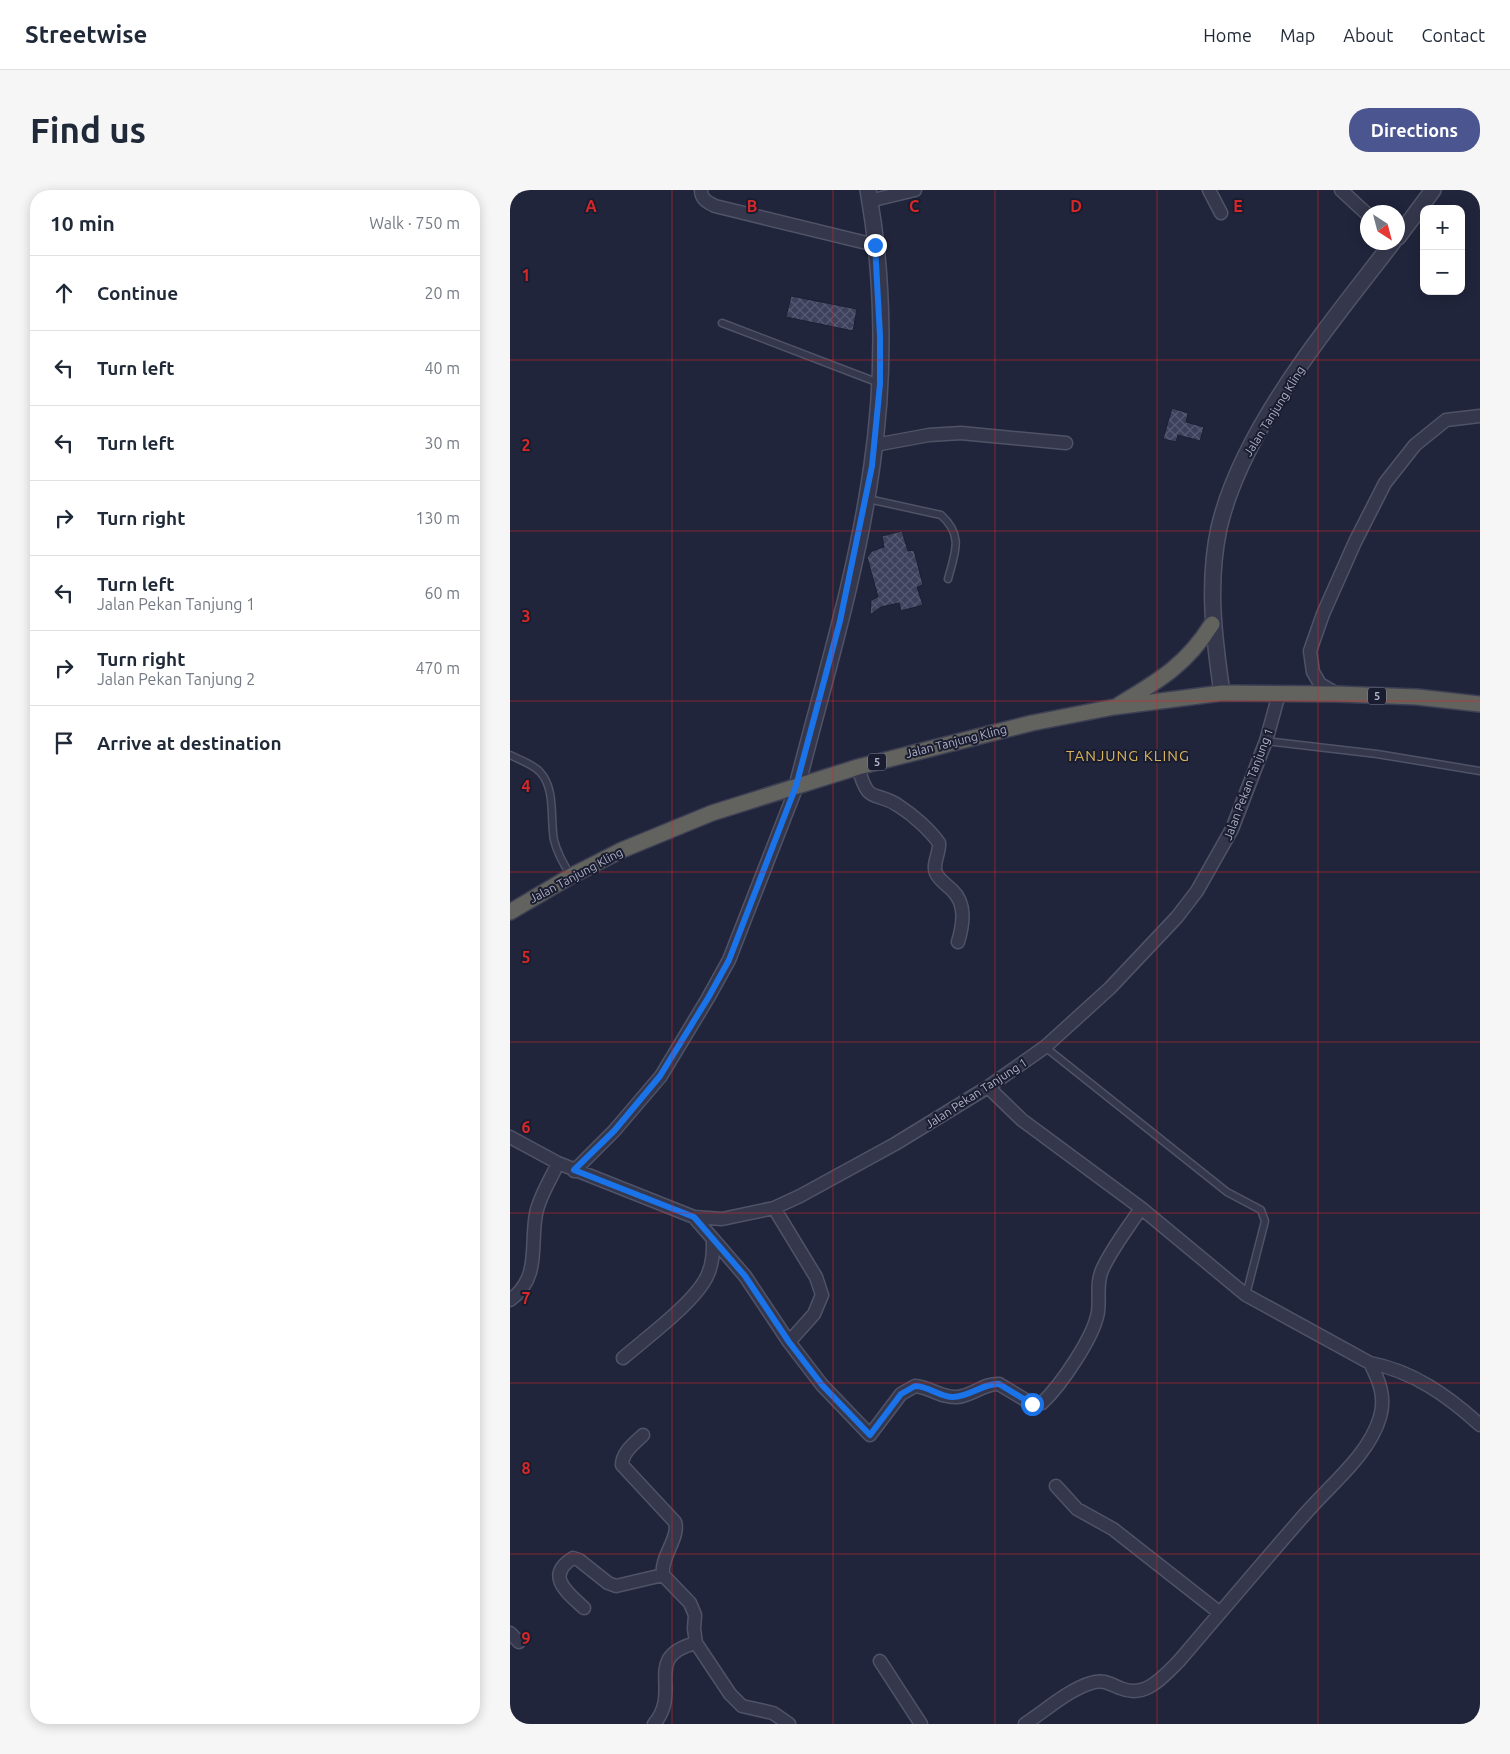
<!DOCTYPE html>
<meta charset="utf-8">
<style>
:root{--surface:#fff;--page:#f6f6f7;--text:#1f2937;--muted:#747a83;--line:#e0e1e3;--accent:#4b5690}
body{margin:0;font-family:Ubuntu,sans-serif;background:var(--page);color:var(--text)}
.controls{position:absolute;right:15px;top:15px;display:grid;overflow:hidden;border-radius:10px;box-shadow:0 2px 12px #0003}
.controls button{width:45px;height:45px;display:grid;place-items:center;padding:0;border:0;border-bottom:1px solid var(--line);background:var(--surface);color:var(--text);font:25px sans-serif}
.compass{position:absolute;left:850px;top:15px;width:45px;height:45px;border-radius:50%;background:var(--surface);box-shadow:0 2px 12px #0003;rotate:144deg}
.stop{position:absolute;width:15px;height:15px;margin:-11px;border:4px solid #1a73e8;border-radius:50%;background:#fff}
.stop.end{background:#1a73e8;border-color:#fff;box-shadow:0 1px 5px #0008}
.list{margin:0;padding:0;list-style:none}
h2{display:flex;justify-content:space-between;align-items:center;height:65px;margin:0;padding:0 20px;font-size:21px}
h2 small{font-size:16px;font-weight:400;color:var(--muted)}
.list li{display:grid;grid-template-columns:32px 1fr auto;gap:15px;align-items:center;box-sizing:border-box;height:75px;padding:0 20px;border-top:1px solid var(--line)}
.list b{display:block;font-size:19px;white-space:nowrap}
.list p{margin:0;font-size:16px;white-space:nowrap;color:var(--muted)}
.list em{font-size:16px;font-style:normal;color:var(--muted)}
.icon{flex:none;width:28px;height:28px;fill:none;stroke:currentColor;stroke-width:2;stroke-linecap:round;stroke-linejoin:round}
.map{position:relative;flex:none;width:970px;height:1534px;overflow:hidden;border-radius:20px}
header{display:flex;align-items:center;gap:30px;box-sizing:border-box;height:70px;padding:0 25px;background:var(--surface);border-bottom:1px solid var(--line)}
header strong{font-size:24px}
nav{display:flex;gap:28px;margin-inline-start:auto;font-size:18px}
.intro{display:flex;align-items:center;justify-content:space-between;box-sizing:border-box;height:120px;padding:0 30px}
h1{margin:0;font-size:35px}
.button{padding:12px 22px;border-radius:20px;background:var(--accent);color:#fff;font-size:18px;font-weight:700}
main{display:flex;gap:30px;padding:0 30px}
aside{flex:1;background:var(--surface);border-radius:20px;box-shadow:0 2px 12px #0003}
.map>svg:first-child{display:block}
.building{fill:url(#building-cross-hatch);stroke:#1c1f33}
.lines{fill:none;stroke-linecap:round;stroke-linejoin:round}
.service-casing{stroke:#505367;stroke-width:9}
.minor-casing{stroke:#505367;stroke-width:15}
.tertiary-casing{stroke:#505367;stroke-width:18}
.trunk-casing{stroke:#3d4054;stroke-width:18}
.service{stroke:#35384c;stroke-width:6}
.minor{stroke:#35384c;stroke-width:12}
.tertiary{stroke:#35384c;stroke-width:15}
.trunk{stroke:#62625e;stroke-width:15}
.route{stroke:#1a73e8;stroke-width:6}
.grid{fill:none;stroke:#d62828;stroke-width:1;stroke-opacity:0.55}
.labels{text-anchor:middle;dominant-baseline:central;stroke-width:4;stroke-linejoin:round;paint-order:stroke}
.shield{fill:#1a1d30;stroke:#83869a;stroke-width:1}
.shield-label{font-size:11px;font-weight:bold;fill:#b0b3c8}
.street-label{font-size:12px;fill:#b0b3c8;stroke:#1a1d30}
.quarter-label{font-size:15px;letter-spacing:1px;fill:#d9b45a;stroke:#1a1d30}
.grid-label{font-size:16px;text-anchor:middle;font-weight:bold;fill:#d62828;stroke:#1a1d30;stroke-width:4;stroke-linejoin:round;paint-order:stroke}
</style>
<header>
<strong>Streetwise</strong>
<nav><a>Home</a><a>Map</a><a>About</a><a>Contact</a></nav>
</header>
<div class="intro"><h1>Find us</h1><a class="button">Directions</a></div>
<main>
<aside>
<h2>10 min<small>Walk · 750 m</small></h2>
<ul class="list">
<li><svg class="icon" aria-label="ahead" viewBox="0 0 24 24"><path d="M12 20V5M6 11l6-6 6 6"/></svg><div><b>Continue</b></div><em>20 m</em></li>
<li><svg class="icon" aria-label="left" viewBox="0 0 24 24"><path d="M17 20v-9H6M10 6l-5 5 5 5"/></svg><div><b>Turn left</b></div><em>40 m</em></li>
<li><svg class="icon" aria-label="left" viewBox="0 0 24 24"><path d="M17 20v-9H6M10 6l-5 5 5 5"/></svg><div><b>Turn left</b></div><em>30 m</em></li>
<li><svg class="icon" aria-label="right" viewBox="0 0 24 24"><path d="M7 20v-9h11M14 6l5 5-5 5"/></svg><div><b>Turn right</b></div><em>130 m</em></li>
<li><svg class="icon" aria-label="left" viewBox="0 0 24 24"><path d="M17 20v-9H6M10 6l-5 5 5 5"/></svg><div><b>Turn left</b><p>Jalan Pekan Tanjung 1</p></div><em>60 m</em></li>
<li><svg class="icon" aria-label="right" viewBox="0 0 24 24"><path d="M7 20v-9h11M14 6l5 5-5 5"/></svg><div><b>Turn right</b><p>Jalan Pekan Tanjung 2</p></div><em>470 m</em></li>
<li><svg class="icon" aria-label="arrive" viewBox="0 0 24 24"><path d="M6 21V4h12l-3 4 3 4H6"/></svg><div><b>Arrive at destination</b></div></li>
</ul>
</aside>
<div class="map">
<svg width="970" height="1534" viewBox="0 0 970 1534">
<defs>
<pattern id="building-cross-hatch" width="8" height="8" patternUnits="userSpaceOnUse" patternTransform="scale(1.25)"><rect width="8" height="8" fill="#3d415c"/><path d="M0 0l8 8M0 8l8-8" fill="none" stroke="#565a72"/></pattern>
</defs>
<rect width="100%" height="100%" fill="#21253c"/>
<path class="building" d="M281,106L347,119L343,141L276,127Z
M662,218L678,223L676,232L694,237L690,251L668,245L666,252L653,249Z
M392,341L398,361L404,360L413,395L407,397L413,415L391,421L389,413L371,417L360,425L361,410L368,407L357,367L362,361L374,357L372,346Z"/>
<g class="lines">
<g class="service-casing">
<path id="service" d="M212,133L369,193
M358,309L431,325C454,346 445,362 438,389
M756,551L867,564L970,581
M0,565C10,570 23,574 30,582C46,599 40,630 44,650C47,663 54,675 61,686
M535,857L717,1002L751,1020L755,1031L736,1105"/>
</g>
<g class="minor-casing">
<path id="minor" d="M191,0C191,9 197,12 205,16L365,55
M699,0L711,23
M831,0L858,25
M359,11L405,0
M365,255L419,245L451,243L556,253
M827,504L810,494L803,482L800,461L813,424L845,352L875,293L905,255L936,230L970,226
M348,577C359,617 364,599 389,616C403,625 420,640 429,653C430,663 422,674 426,683C429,690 437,695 442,700C457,714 453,735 448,752
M478,897L512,930L631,1018L736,1105L860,1173C903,1181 938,1206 970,1235
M0,947L48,973L184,1027L212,1029L264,1018L290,1006L385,954L478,897L535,857L600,798L667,727L687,701L722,639L756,551L769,504
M64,981L104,941L151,886L198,808L219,770L287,596
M264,1018L306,1087L312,1105L304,1124L279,1152
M184,1027L235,1086L279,1152L312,1195L360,1245L391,1204L405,1196C420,1197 431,1208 447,1207C462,1206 474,1193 489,1194L522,1214L532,1213C551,1195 584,1147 588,1122C590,1107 586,1094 592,1080C602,1058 618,1038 631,1018
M0,1110C31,1088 20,1055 26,1024C29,1007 41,989 48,973
M113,1168C136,1148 187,1111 198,1084C203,1073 203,1061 203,1050
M133,1245C125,1253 112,1262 112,1275L165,1332C170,1348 150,1367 153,1385L180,1413L185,1425L184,1439L186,1453L220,1504L232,1516L263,1523L279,1534
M546,1296L567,1319L603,1339L710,1423
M74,1418C58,1403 34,1386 63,1368L69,1370L98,1393L106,1396L153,1385
M0,1443L9,1452
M370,1471L411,1534
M144,1534C173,1500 131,1467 186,1453
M515,1534C535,1521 558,1500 581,1493C593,1489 600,1494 610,1498C635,1509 653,1487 669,1471C711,1422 753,1372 796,1323C821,1294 859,1265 870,1227C876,1207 869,1190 860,1173"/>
</g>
<g class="tertiary-casing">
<path id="tertiary" d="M888,47L923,0
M712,503C704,448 697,394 709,338C732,238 821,133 883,52
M287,596C314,490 347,384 362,275C375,187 374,88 358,0"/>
</g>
<g class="trunk-casing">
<path id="trunk" d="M610,514C650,490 676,475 702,434
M0,722L61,686L112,660L202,623L348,577L522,533L604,517L712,503L827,504L907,507L970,514"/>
</g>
<use href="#service" class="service"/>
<use href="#minor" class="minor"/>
<use href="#tertiary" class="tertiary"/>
<use href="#trunk" class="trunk"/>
</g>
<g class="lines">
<path class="route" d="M365,55L370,146V194L362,276L330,431L286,596L219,770L198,808L150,886L104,941L64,980L184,1027L235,1086L279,1152L312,1195L360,1245L391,1204L405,1196C419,1196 429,1207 443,1207C460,1207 473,1193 489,1194L522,1214"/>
</g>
<path class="grid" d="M162,0V1534M323,0V1534M485,0V1534M647,0V1534M808,0V1534M0,170H970M0,341H970M0,511H970M0,682H970M0,852H970M0,1023H970M0,1193H970M0,1364H970"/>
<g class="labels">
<g class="shield">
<rect x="858" y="497.5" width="18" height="17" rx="4"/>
<rect x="358" y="563.5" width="18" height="17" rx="4"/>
</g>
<g class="shield-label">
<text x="867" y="506">5</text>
<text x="367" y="572">5</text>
</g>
<g class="street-label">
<text transform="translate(764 221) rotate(-58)">Jalan Tanjung Kling</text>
<text transform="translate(446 551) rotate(-14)">Jalan Tanjung Kling</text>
<text transform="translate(738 594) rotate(-69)">Jalan Pekan Tanjung 1</text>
<text transform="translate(66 685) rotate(-28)">Jalan Tanjung Kling</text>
<text transform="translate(466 903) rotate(-33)">Jalan Pekan Tanjung 1</text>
</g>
<g class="quarter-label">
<text x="618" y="565">TANJUNG KLING</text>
</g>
</g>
<g class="grid-label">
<text x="81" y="22">A</text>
<text x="242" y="22">B</text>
<text x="404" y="22">C</text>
<text x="566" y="22">D</text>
<text x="728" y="22">E</text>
<text x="16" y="91">1</text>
<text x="16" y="261">2</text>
<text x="16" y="432">3</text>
<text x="16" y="602">4</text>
<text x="16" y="773">5</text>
<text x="16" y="943">6</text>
<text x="16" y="1114">7</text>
<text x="16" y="1284">8</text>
<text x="16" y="1454">9</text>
</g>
</svg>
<div class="controls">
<button>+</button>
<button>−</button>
</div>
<svg class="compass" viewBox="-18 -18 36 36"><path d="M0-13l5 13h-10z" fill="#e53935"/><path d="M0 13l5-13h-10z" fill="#747a83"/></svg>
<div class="stop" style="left:522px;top:1214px"></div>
<div class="stop end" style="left:365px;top:55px"></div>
</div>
</main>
